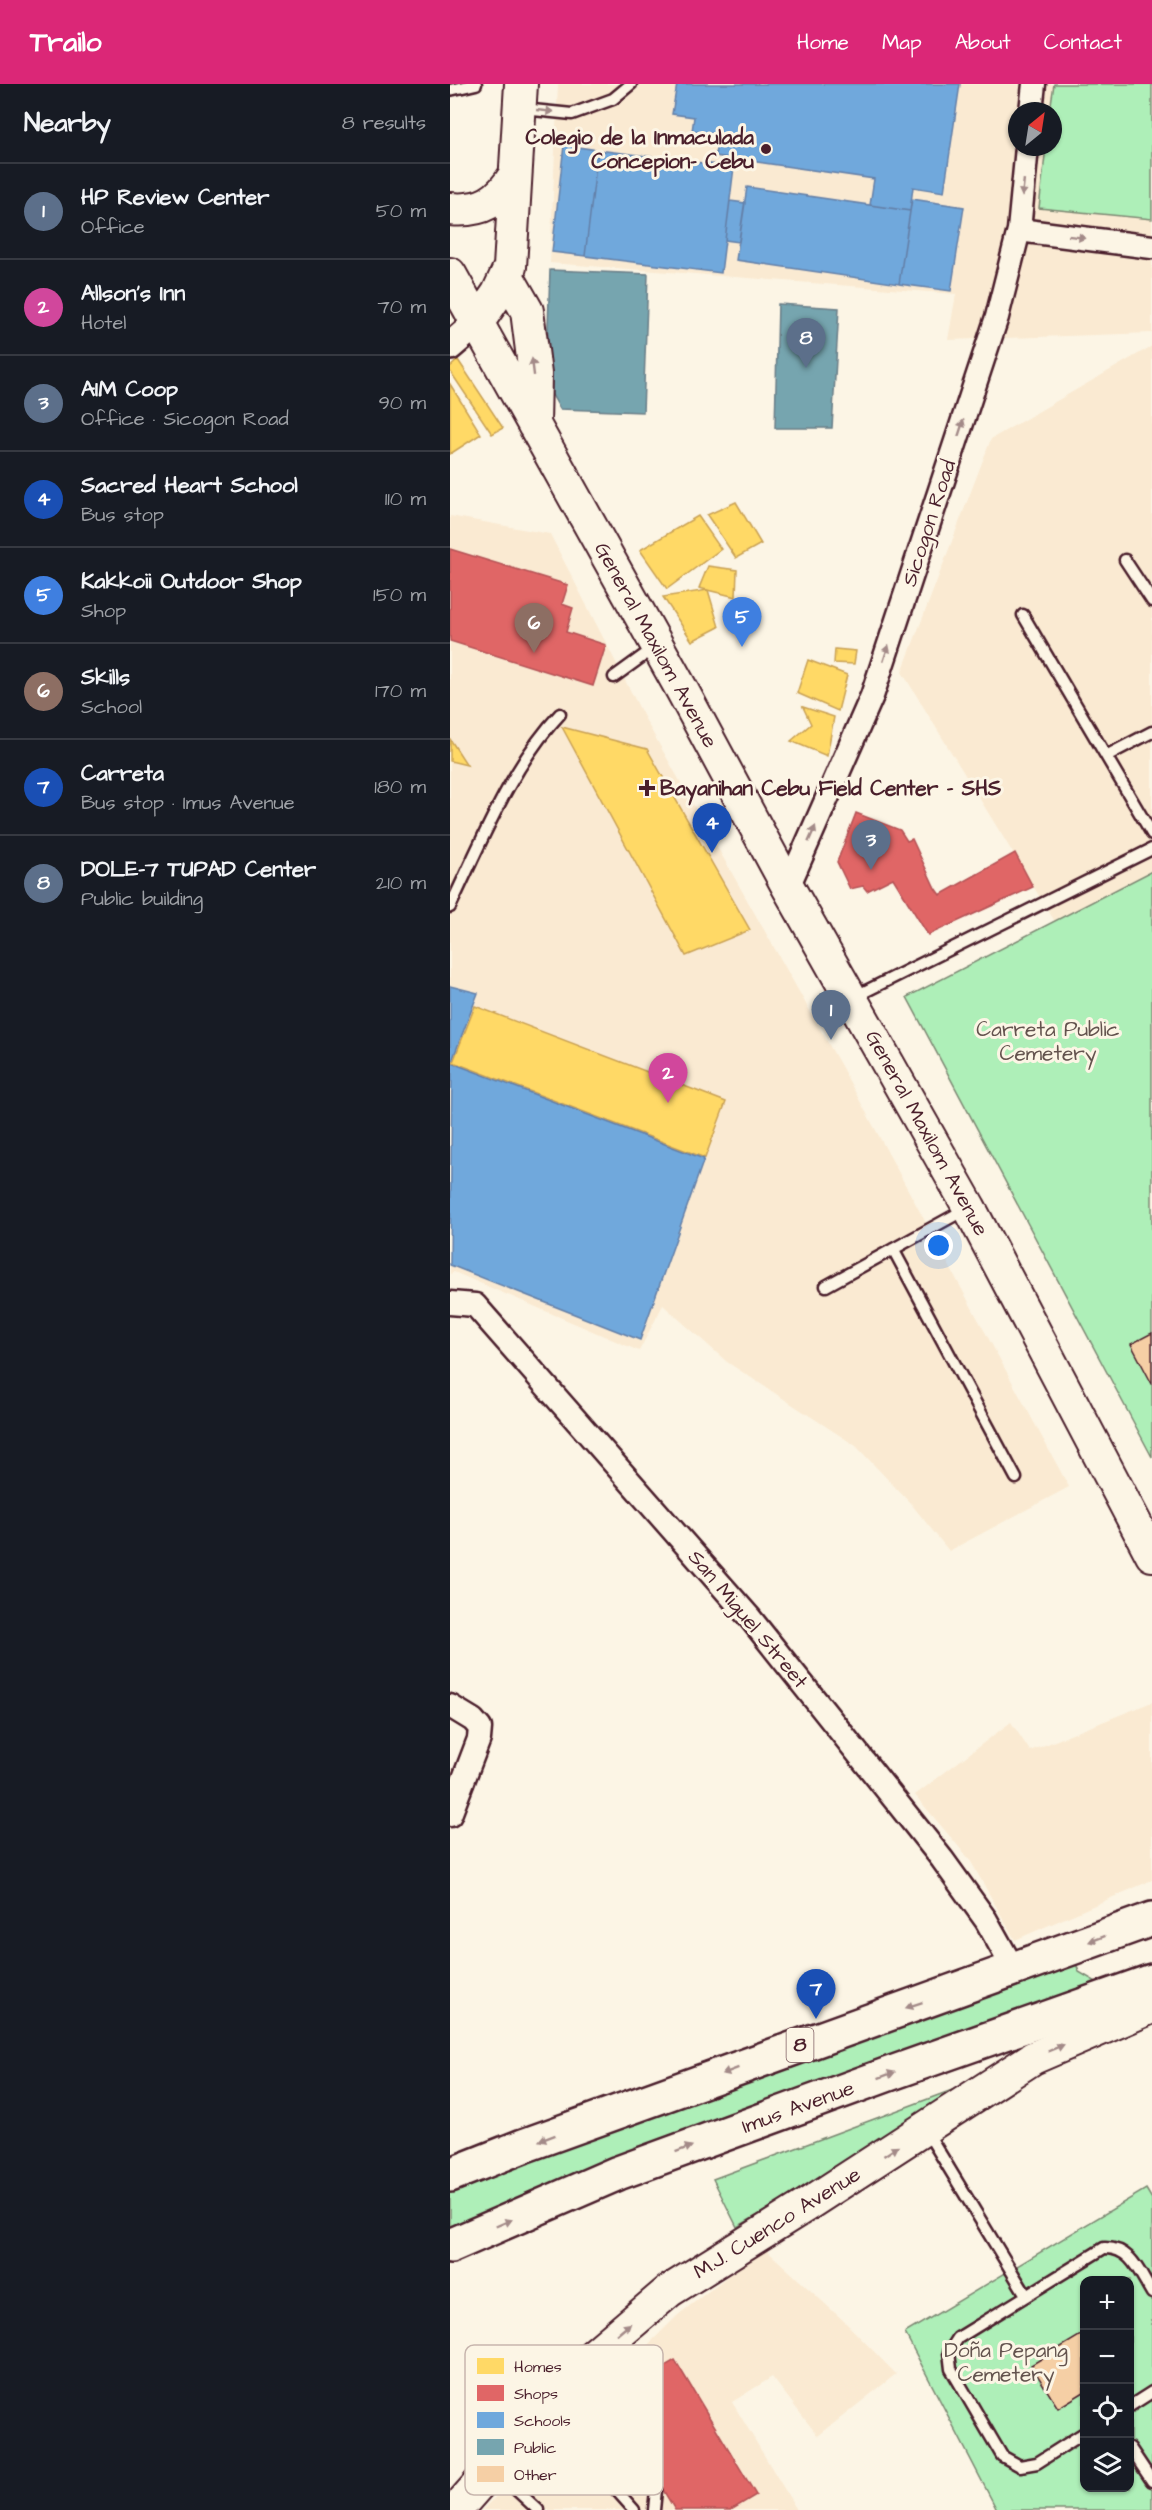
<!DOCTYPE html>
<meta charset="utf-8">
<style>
:root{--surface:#171b24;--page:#242831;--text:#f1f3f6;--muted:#9ea1a6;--line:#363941;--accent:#db2777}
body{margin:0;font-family:"Architects Daughter",sans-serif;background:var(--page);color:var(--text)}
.controls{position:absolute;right:18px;bottom:18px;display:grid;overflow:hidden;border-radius:12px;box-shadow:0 2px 4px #0004}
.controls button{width:54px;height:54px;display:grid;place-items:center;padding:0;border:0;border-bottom:2px solid var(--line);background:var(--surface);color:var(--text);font:30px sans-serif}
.compass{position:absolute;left:558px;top:18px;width:54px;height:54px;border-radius:50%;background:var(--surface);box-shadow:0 2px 4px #0004;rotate:30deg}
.you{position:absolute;left:489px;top:1162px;width:21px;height:21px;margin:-15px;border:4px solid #fff;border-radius:50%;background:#1a73e8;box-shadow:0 0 0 9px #1a73e833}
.badge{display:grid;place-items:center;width:39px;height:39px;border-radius:50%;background:var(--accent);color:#fff;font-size:20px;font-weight:700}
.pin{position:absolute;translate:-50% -50px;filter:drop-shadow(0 2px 3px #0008)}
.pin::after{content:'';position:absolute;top:32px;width:21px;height:18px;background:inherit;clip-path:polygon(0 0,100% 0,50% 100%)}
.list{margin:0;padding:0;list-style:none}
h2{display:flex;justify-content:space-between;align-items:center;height:78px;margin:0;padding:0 24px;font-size:26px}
h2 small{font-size:20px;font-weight:400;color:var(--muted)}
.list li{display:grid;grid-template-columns:39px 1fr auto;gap:18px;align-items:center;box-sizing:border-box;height:96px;padding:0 24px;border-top:2px solid var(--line)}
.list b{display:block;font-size:22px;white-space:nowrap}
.list p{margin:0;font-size:20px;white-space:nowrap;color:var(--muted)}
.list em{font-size:20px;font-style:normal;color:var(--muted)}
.icon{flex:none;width:33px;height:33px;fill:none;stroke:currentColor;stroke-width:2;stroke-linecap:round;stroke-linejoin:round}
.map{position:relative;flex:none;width:702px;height:2426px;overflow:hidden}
header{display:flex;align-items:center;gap:36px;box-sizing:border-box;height:84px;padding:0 30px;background:var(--accent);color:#fff}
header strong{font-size:28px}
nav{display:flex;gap:33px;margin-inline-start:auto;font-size:21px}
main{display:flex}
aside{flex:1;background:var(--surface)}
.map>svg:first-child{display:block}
.built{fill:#faead2;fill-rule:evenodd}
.green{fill:#aeefb8;stroke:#7c8772;stroke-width:1.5;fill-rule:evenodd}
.homes{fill:#ffd966;stroke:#c9a154;stroke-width:1.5}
.shops{fill:#e06666;stroke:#b35154;stroke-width:1.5}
.schools{fill:#6fa8dc;stroke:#647fa7;stroke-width:1.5}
.public{fill:#76a5af;stroke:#697d87;stroke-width:1.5}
.building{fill:#f5cfa5;stroke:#4a1f2b;stroke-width:1.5}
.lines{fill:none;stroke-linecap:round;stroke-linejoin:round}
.service-casing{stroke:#4a1f2b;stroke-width:15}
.minor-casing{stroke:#4a1f2b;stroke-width:27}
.tertiary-casing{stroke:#4a1f2b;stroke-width:32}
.secondary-casing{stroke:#4a1f2b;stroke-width:36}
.primary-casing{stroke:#4a1f2b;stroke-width:38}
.service{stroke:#fcf5e5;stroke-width:10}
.minor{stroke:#fcf5e5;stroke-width:22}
.tertiary{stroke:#fcf5e5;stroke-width:27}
.secondary{stroke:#fcf5e5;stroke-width:32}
.primary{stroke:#fcf5e5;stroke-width:33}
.oneway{fill:#a38a88}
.poi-dot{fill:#4a1f2b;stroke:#fcf5e5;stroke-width:2}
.labels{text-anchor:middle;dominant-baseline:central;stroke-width:6;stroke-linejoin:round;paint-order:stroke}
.shield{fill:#fcf5e5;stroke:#7f5f63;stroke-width:1.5}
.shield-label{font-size:20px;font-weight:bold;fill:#4a1f2b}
.poi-label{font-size:21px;font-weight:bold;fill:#4a1f2b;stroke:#fcf5e5;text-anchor:end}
.street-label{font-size:21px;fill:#4a1f2b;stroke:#fcf5e5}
.park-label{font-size:21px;fill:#63534e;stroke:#fcf5e5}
.key{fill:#fcf5e5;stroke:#c7b5ad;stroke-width:1.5}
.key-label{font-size:16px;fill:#4a1f2b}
</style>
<header>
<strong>Trailo</strong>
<nav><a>Home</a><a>Map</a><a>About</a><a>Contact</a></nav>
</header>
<main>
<aside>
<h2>Nearby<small>8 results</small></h2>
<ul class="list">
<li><span class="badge" style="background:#5c6f8a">1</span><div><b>HP Review Center</b><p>Office</p></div><em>50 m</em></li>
<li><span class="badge" style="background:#d1479c">2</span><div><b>Allson's Inn</b><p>Hotel</p></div><em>70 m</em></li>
<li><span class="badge" style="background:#5c6f8a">3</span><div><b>AIM Coop</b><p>Office · Sicogon Road</p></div><em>90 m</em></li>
<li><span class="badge" style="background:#1a4fb4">4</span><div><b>Sacred Heart School</b><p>Bus stop</p></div><em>110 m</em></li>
<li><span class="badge" style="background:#3f7fe0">5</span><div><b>Kakkoii Outdoor Shop</b><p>Shop</p></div><em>150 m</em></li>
<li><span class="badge" style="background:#8d6e63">6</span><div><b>Skills</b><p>School</p></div><em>170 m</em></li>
<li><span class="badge" style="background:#1a4fb4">7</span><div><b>Carreta</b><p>Bus stop · Imus Avenue</p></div><em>180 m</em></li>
<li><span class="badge" style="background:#5c6f8a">8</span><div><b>DOLE-7 TUPAD Center</b><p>Public building</p></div><em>210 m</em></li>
</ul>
</aside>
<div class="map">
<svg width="702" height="2426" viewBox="0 0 702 2426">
<rect width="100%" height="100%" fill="#fcf5e5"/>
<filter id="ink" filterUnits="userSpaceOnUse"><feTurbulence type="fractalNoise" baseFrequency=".0167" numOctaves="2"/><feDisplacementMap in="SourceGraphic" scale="12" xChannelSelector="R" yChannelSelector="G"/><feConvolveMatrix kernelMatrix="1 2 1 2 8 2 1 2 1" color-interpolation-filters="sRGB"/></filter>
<g filter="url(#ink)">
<path class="built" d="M108,0H702V249L498,256L506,210L100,179ZM567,27H603V63H567Z
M702,262V792L607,841L452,588L541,355Z
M0,432L100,450L196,637L391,982L619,1403L499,1467L462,1421L406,1362L277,1278L213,1221L189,1267L4,1188L0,1190Z
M702,1618V1796L565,1856L520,1776L465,1711L561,1638L580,1667Z
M314,2164L395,2238L446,2290L368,2352L322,2293L282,2318L347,2426H32L228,2231Z"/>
<path class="green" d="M604,0H702V135L589,124L596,63H603V27H600Z
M702,787V1373L457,913Z
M621,1865L629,1888L667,1910L0,2170V2092Z
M572,1980L287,2143L263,2095Z
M696,2105L702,2115V2426H547L455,2249ZM634,2196H680V2404H634Z"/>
<path class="homes" d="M8,276L53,344L42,350L0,287V283Z
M0,300L31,350L0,370Z
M286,418L311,460L286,474L257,431Z
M248,432L271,465L217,505L190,466Z
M258,482L287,486L286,513L249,504Z
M258,506L269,543L242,557L213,513Z
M385,565L406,567L404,580L384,579Z
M358,576L397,591L388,627L347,609Z
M353,623L384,633L377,672L341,657L361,640Z
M112,643L197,665L300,846L236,872Z
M0,655L17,681L0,677Z
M25,922L276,1018L255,1074L3,978Z"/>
<path class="shops" d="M0,465L118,501L112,520L123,524L116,548L156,561L143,602L0,557Z
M406,729L450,746L457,757L462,755L485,804L490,811L565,769L583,803L478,851L443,794L417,807L413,802L400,805L387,778Z
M225,2276L306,2411L281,2426H225L159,2315Z"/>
<path class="schools" d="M227,0H510L494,108L463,103L460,127L420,121L424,95L265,72L268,50L242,47L244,33L222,30Z
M114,61L148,66L135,172L102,168Z
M148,66L284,83L271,189L135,172Z
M297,103L460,127L449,200L286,176Z
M462,115L514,123L501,207L449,200Z
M280,117L295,119L289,158L275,156Z
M0,902L28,909L0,982Z
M2,979L254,1075L190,1256L0,1181Z"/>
<path class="public" d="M100,186L198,190L193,328L110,325L96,300Z
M328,220L389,224L382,344H325Z"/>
<path class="building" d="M702,1249V1300L681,1260Z
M634,2249V2308L608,2324L581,2281Z"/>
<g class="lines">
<g class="service-casing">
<path id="service" d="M0,6L26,0
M73,25L122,30L163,15L181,0
M675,476L702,517
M573,531L702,750
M164,593L204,564
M656,672L702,648
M0,823C31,759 61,682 110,630
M404,913L702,765
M443,1165L566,1394
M376,1202L518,1124
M477,2048L576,2211
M126,2289L206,2406L204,2426
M680,2322L702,2308
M93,2324L184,2426
M634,2349L587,2379L570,2382L552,2372L501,2285L499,2268L508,2254L654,2164C681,2163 689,2188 702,2209
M680,2364L702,2397
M46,2387L88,2426"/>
</g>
<g class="minor-casing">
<path id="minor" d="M581,27L584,0
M569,146L702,163
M338,803L422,612L547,233L569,146L577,63
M0,1219L25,1221L300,1534L492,1775L536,1836L564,1886
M0,1622L23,1636L30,1644L29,1655L0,1731"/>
</g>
<g class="tertiary-casing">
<path id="tertiary" d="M0,262L28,238"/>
</g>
<g class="secondary-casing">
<path id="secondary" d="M0,125C32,128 49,117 65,91
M0,190L232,606L338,803L519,1123L702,1471
M57,192L77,227L85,290L84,341
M28,238L48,209L60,183L71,0
M6,2426L43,2384L90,2322L125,2287L219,2207L355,2122L583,1974L702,1923"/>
</g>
<g class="primary-casing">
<path id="primary" d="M0,2091L73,2062L702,1835
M0,2162L168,2089L436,1991L702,1897"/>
</g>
<use href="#service" class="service"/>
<use href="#minor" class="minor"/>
<use href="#tertiary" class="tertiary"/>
<use href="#secondary" class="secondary"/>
<use href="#primary" class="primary"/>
</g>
<defs><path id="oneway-solid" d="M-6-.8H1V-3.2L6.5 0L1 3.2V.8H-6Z" transform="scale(1.5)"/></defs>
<g class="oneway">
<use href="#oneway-solid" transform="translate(95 27) rotate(6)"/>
<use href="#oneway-solid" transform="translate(573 104) rotate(96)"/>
<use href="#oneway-solid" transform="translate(627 153) rotate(7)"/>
<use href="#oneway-solid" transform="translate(83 283) rotate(-97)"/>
<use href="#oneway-solid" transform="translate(511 344) rotate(-72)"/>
<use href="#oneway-solid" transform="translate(436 569) rotate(-72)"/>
<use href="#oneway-solid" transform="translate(362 750) rotate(-66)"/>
<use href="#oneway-solid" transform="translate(647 1855) rotate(160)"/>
<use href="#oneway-solid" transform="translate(464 1921) rotate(161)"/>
<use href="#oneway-solid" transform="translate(606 1964) rotate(-23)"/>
<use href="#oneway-solid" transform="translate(280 1987) rotate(160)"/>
<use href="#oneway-solid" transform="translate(437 1991) rotate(-20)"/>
<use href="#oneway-solid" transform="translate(97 2054) rotate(160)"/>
<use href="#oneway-solid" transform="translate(234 2065) rotate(-20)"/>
<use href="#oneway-solid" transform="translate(441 2067) rotate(-33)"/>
<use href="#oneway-solid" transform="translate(54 2139) rotate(-23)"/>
<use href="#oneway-solid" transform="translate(174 2245) rotate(-40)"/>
</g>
</g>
<g class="poi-dot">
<circle cx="316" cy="65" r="6"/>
<path d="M194 695h6v6h6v6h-6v6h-6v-6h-6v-6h6z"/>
</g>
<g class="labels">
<rect class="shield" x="336.5" y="1944" width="27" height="34" rx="4.5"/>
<g class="shield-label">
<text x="350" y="1961">8</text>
</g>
<g class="poi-label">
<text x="304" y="53">Colegio de la Inmaculada<tspan x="304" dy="24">Concepion- Cebu</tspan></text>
<text x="210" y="704" text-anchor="start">Bayanihan Cebu Field Center - SHS</text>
</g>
<g class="street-label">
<text transform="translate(479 439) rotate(-72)">Sicogon Road</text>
<text transform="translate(206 561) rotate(61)">General Maxilom Avenue</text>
<text transform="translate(477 1049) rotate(61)">General Maxilom Avenue</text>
<text transform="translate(298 1535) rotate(50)">San Miguel Street</text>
<text transform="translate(348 2023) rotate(-20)">Imus Avenue</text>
<text transform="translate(327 2139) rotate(-32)">M.J. Cuenco Avenue</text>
</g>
<g class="park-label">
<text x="598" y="945">Carreta Public<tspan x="598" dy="24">Cemetery</tspan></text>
<text x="556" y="2266">Doña Pepang<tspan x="556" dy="24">Cemetery</tspan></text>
</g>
</g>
<rect x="15" y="2261" width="198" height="150" rx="9" class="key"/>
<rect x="27" y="2274" width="27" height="16" fill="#ffd966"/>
<rect x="27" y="2301" width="27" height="16" fill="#e06666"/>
<rect x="27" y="2328" width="27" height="16" fill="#6fa8dc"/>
<rect x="27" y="2355" width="27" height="16" fill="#76a5af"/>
<rect x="27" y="2382" width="27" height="16" fill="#f5cfa5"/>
<g class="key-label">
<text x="64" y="2288">Homes</text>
<text x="64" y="2315">Shops</text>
<text x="64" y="2342">Schools</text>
<text x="64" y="2369">Public</text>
<text x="64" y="2396">Other</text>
</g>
</svg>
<div class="controls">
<button>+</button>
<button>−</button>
<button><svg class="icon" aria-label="locate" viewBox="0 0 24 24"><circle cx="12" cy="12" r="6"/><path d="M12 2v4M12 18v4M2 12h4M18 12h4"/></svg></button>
<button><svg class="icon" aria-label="layers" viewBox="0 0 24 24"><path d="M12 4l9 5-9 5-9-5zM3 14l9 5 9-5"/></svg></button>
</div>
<svg class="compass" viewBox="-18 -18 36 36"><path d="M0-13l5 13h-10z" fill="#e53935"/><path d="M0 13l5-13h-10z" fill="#9ea1a6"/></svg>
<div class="you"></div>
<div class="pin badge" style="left:381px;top:956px;background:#5c6f8a">1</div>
<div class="pin badge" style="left:218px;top:1019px;background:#d1479c">2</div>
<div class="pin badge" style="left:421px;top:786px;background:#5c6f8a">3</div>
<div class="pin badge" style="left:262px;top:769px;background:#1a4fb4">4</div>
<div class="pin badge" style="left:292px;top:563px;background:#3f7fe0">5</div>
<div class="pin badge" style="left:84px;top:569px;background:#8d6e63">6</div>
<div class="pin badge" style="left:366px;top:1935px;background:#1a4fb4">7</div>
<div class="pin badge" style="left:356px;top:284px;background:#5c6f8a">8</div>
</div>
</main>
